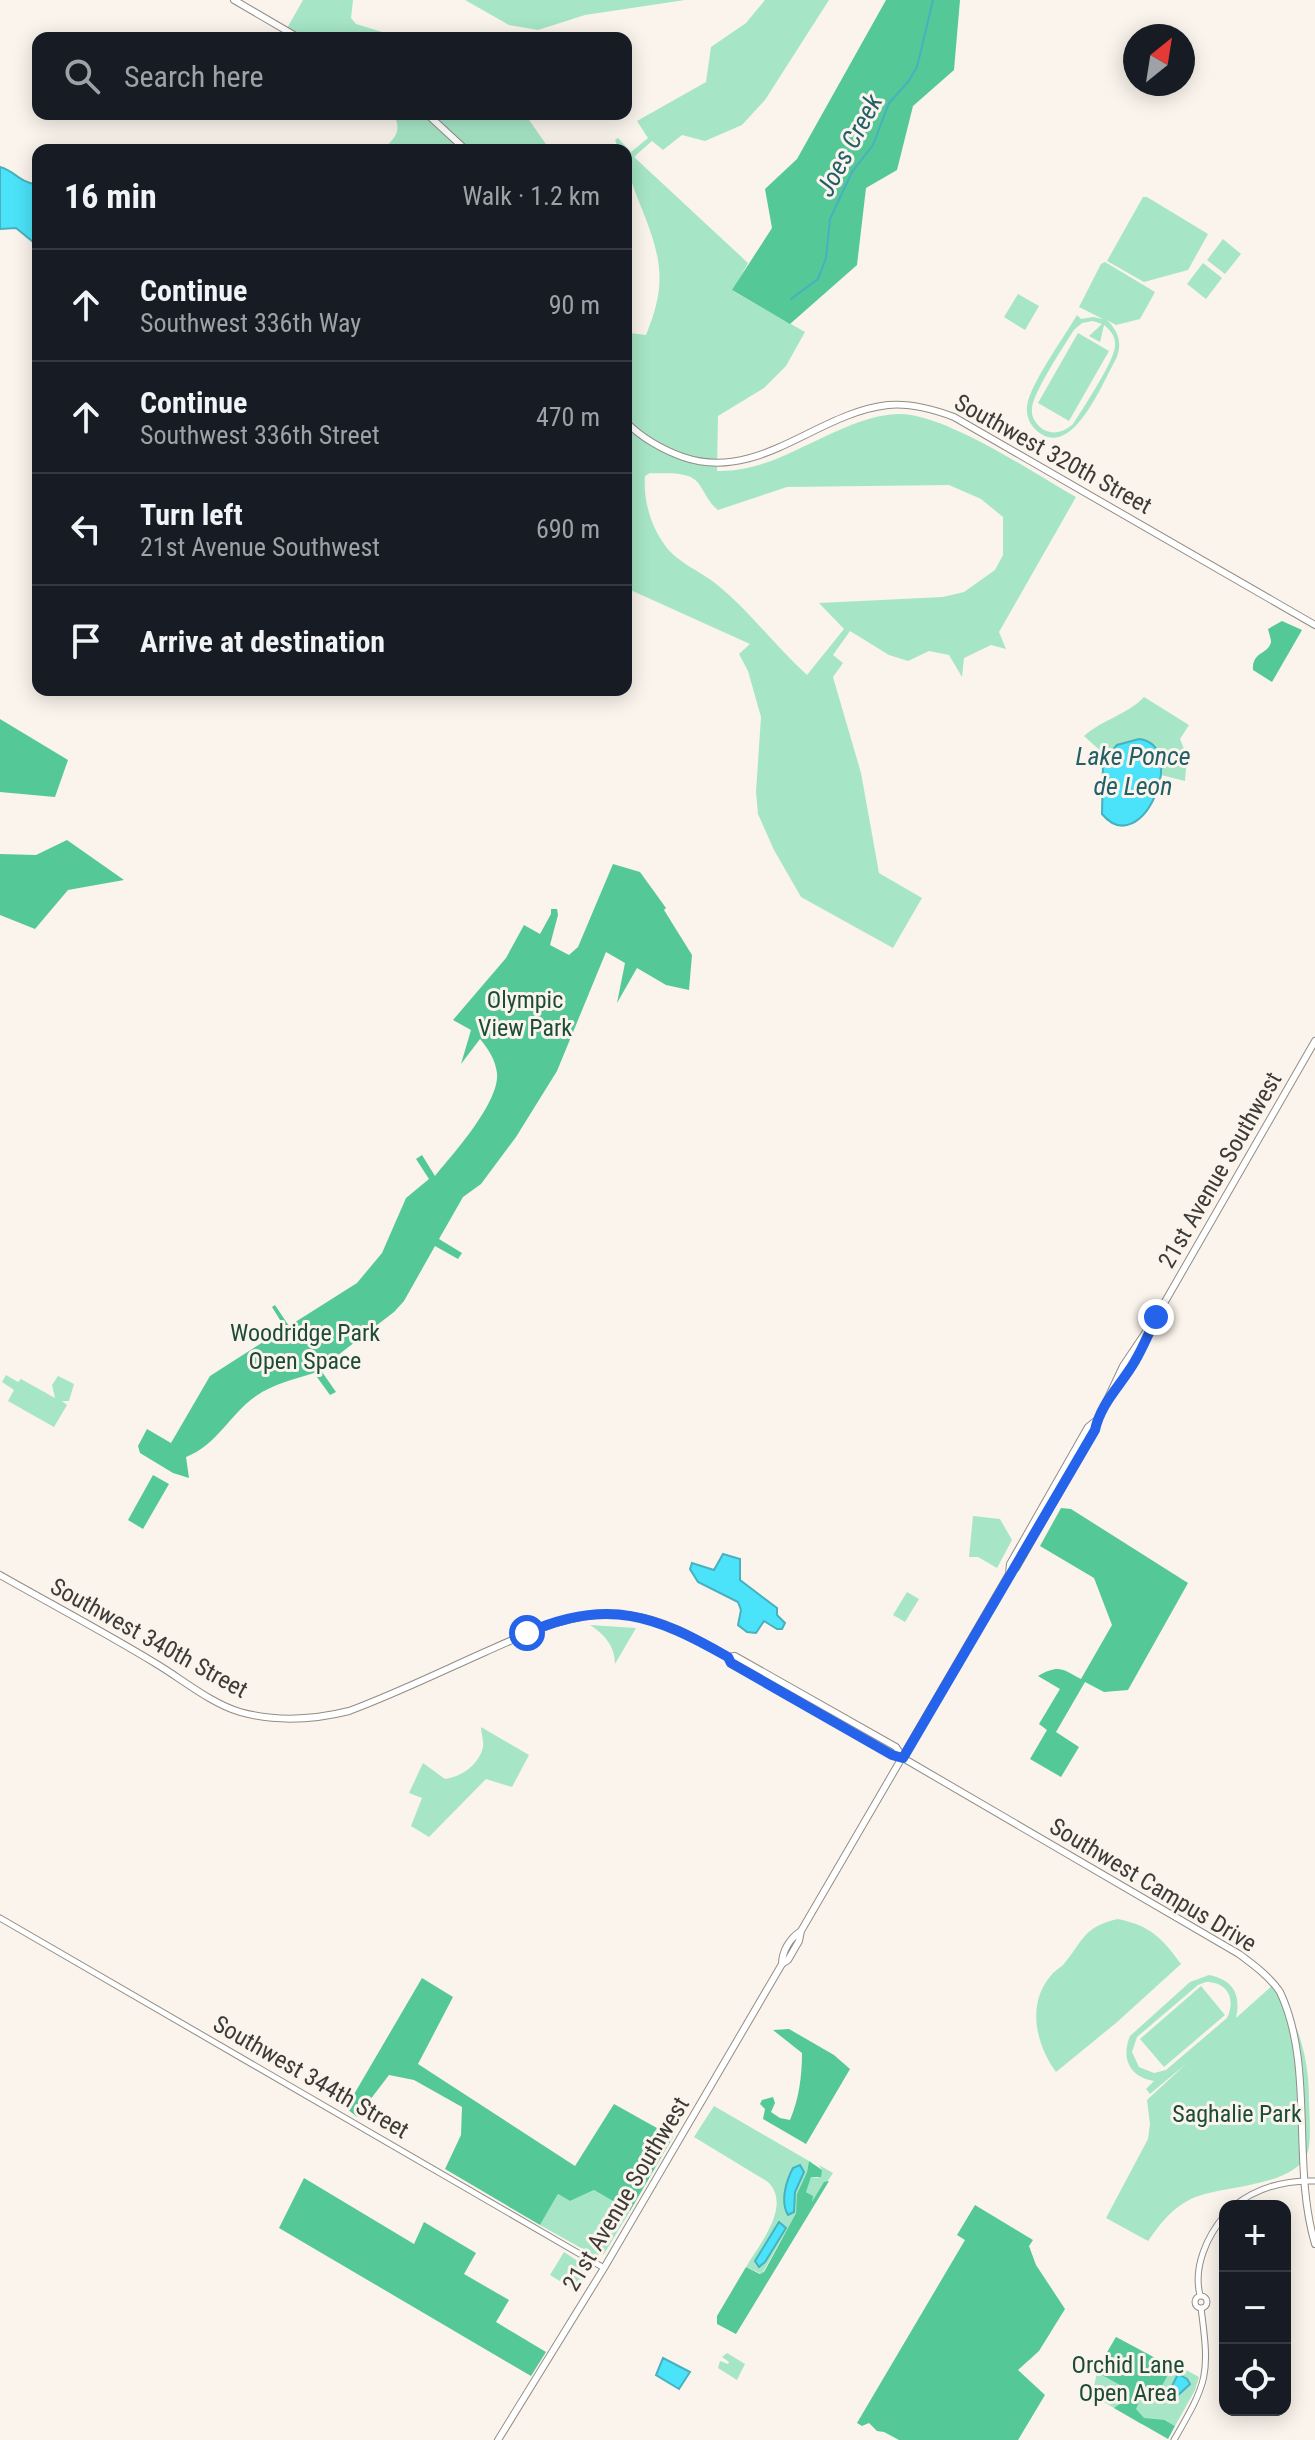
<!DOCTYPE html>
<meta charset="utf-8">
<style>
:root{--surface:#171b24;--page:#20242c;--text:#f1f3f6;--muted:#9ea1a6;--line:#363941}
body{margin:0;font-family:"Roboto Condensed",sans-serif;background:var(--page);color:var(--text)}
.controls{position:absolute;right:24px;bottom:24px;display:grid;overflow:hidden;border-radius:16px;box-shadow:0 4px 20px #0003}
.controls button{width:72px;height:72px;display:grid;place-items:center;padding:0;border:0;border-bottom:2px solid var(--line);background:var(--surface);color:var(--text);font:40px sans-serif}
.compass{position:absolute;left:1123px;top:24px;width:72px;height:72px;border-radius:50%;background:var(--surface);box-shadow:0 4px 20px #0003;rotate:30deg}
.stop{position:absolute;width:24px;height:24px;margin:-18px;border:6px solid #2563eb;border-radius:50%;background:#fff}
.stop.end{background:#2563eb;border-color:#fff;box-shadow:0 2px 8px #0008}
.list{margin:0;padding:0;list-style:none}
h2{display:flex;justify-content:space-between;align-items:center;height:104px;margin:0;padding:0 32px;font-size:34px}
h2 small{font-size:26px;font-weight:400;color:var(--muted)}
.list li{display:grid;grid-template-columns:52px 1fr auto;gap:24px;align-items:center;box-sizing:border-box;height:112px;padding:0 32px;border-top:2px solid var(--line)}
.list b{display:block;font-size:30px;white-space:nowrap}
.list p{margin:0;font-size:26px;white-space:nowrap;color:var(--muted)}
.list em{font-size:26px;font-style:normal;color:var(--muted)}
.icon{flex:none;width:44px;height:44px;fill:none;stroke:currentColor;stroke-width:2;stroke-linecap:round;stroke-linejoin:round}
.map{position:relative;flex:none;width:1315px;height:2440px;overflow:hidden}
.search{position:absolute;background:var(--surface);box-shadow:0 4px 20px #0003;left:32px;top:32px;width:600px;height:88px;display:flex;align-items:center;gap:20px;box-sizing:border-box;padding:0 28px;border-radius:16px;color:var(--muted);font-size:30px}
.panel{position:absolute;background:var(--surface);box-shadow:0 4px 20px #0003;left:32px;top:144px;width:600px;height:552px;border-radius:16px}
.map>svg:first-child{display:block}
.green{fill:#a6e6c6;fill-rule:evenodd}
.forest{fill:#55c897}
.water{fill:#4be3f9;stroke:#47b1bf;stroke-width:2}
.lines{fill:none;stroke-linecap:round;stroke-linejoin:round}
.stream{stroke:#47b1bf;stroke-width:2}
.tertiary-casing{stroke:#928d85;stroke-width:7}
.secondary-casing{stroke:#928d85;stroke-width:8}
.primary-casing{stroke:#928d85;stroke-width:8}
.tertiary{stroke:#fff;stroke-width:5}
.secondary{stroke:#fff;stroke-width:6}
.primary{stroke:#fff;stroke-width:6}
.route{stroke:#2563eb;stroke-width:10}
.labels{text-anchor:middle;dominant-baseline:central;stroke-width:6;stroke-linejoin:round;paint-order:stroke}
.street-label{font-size:24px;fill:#3d3b38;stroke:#faf4ec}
.park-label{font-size:24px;fill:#1c4c37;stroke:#faf4ec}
.water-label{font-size:26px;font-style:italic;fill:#225f68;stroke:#faf4ec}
</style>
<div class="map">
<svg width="1315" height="2440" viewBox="0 0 1315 2440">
<rect width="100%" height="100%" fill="#faf4ec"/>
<path class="green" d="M303,0H353L351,18L356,24L402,38H299L286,30Z
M465,0H685L585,15L538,30L509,25Z
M765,0H829L765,100L742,125L705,141L682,135L663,150L652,141L634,157L748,263L733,291L805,332L786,366L764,388L718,416L717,471C758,472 791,452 828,435C850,425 872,415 898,414C945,413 1033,473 1076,497L999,632L1006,649L991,645L964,658L962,677L949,655L929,651L908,661L889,655L850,631L833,655L843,663L833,677L861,773L879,873L922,898L893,948L801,897L774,850L758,814L756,792L761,717L748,671L739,654L750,644L626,588V343L630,333L646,335C667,284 662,260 642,209C634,189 626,172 626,150H619L615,140L618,138L631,152L648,138L637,121L706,82L711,47L746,23ZM650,473C665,474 690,470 699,484C706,494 708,502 718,510L787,487L949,485L981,499L1003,517V555L995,570L964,592L943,597L819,603L844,629L807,675C775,646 749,610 715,583C697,569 675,562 662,541C650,523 643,498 645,476Z
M393,114H525L550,150H381C395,140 403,130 393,114Z
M1143,197H1147L1208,234L1188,270L1144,282L1107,261Z
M1223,239L1241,254L1225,274L1207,260Z
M1105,262L1155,292L1140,319L1116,325L1107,320C1118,331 1123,343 1116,359C1103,381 1072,463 1036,430C1028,423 1025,412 1028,401C1034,379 1064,337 1077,315L1081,319L1093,317L1103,319L1079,307L1101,264ZM1093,321L1102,324L1089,336L1100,342L1104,325C1110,330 1116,336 1115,346C1115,360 1082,410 1073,424C1064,432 1054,435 1044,430C1036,425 1031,417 1032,409C1032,394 1065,344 1074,330L1082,323Z
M1203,263L1222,278L1206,299L1187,284Z
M1018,294L1039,306L1025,330L1004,317Z
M1078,333L1109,351L1069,421L1038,403Z
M1144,697L1189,725L1180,739L1187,756L1185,781L1161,775L1157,750L1149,741C1132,738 1117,742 1106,756L1084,736C1103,719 1127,715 1144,697Z
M6,1375L18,1382L21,1379L55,1398L52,1385L58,1376L74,1384L69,1401H62L67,1405L54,1427L8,1401L14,1390L2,1382Z
M973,1516L1000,1519L1012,1540L997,1568L978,1557H969Z
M907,1592L919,1599L905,1622L893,1615Z
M590,1625L636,1628L615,1664C615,1646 604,1634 590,1625Z
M481,1727L529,1755L512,1787L486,1779L429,1837L411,1826L422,1798L409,1793L423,1763L445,1779C461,1777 479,1765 483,1747C484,1741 481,1732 481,1727Z
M1118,1919C1151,1926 1162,1938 1181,1964L1116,2023L1056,2072C1035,2043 1026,2002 1053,1973C1056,1970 1060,1968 1063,1965C1083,1942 1082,1927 1118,1919Z
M1209,1975C1234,1980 1241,1995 1236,2018L1274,1984C1297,2019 1309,2056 1309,2099C1309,2112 1312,2143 1307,2154C1292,2188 1221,2185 1191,2199C1172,2208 1160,2224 1148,2241L1106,2218L1148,2139L1150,2124L1147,2100L1187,2063L1150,2094L1146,2089L1154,2081C1129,2077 1121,2058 1130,2036L1190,1982ZM1206,1982C1228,1982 1236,1999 1227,2018L1166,2070L1154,2073L1139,2067L1132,2052L1137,2037L1198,1985Z
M1201,1986L1225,2015L1164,2067L1140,2039Z
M714,2106L809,2161L807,2172L799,2190L796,2213L762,2274L746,2267C760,2243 792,2206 768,2182L694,2137Z
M819,2165L833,2173L807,2212L811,2195L805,2191L811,2177L818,2178L822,2170Z
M594,2190L630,2211L604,2254L595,2256L540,2225L558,2194L570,2201Z
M564,2252L588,2268L576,2291L550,2275Z
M1116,2337L1172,2367L1184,2369L1199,2377L1195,2390L1175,2426L1166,2420L1141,2424L1092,2395L1098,2368Z
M727,2353L745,2364L737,2380L718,2368L720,2361L728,2364L729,2362L722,2357Z"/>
<path class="forest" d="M886,0H960L954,70L913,106L897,170L866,188L857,265L790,324L732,290L772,228L765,189L797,159Z
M1282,621L1302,630L1272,682L1253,670C1252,651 1268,655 1271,642C1271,638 1269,634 1268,629Z
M0,719L68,760L55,797L0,792Z
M67,840L124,880L68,890L35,929L0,915V854L36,855Z
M613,864L640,872L666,908L664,910L692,955L689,990L666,985L637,968L617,1003L625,963L606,952L557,1071L516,1137L481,1184L463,1197L439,1239L462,1253L458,1259L435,1246L404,1301L394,1312L320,1369L336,1392L330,1395L314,1373C295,1379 273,1384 256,1396C230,1414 217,1445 186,1457L189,1478L173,1473L140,1453L138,1446L147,1429L171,1443L210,1376L285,1328L272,1307L275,1305L289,1326L357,1283L382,1253L406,1198L429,1179L416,1159L422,1155L435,1176C453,1154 500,1102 497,1073C495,1059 489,1050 480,1039L461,1064L471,1030L453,1020L506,958L524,925L540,934L551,914V909H557L558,915L550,945L569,955L578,947Z
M153,1475L169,1484L143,1529L128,1520Z
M1061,1508L1071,1509L1188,1583L1128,1690L1104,1692L1085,1682L1056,1732L1079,1747L1061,1777L1030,1759L1047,1730L1039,1724L1060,1689L1038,1676C1059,1664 1062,1669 1081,1679L1112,1625L1094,1578L1040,1546Z
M422,1978L453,1997L418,2064L575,2166L614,2104L673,2137L630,2211L594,2190L570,2201L558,2194L540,2225L445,2169L461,2135L462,2107L414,2080L389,2075L357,2117L346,2108Z
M789,2029L834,2055L850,2069L806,2144L763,2119L765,2109L760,2104L762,2100L773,2097L775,2103L771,2112L780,2118L790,2120C799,2099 802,2076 802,2053L773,2030Z
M809,2161L822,2170L821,2177H811L806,2192L813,2196L812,2202L824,2182L829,2181L736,2334L717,2324V2316L746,2267L760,2274L764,2272L796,2213L797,2194L807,2172Z
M304,2178L414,2244L424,2222L476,2253L464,2274L509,2300L496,2322L546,2352L531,2376L279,2228Z
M975,2205L1033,2240L1029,2246L1036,2265L1065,2309L1039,2351L1018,2370L1045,2395L1018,2440H899L884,2432L877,2431L869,2423L862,2426L857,2423L965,2240L957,2235Z
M1116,2337L1172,2367L1155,2399L1140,2400L1136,2409L1144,2418L1165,2420L1175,2426L1168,2439L1114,2408L1127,2399L1129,2390L1102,2375L1098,2368Z"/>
<path class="water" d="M0,167C17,172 16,181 38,185V246L16,228L0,229Z
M1139,739C1190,745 1142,862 1102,814L1103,761L1117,745Z
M723,1554L740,1559V1580L777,1608V1615L785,1623L782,1629H777L764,1621L756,1633L747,1632L738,1625L741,1610L738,1602L698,1582L690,1569L692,1563L714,1570Z
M800,2165L804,2172L795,2192L794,2212L788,2215C780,2202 786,2181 793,2168Z
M779,2222L786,2228L765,2262L759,2267L755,2261Z
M663,2358L690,2372L679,2389L656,2375Z
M1178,2374L1187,2379L1190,2384L1174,2399L1169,2392Z"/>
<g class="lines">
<path class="stream" d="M791,299L818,279L826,258L830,219L852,172L873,145L889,103L908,82L917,67L933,0"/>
<g class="tertiary-casing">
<path id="tertiary" d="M0,1918L604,2268
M1234,2206C1258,2187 1285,2180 1315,2181
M1200,2295C1193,2267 1207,2236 1225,2215
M1195 2302a6 6 0 1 1 12 0a6 6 0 1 1-12 0Z
M1174,2440C1208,2381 1210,2376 1201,2308"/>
</g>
<g class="secondary-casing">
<path id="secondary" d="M234,0L299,38
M427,114L466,150
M626,422C642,438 661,449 683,457C759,483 816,413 888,405C910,403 933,409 954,417L1315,625
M0,1575C51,1604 104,1632 155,1663C182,1679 210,1703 240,1712C276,1722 313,1720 349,1711C395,1694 440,1672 485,1652C530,1632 575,1610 626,1615C665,1619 696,1638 728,1657L731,1663L892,1755L903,1758
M728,1657L735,1656L896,1747L903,1758"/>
</g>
<g class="primary-casing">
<path id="primary" d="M1155,1319L1315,1041
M1118,1385L1131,1368L1151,1329
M1098,1419L1088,1427L1010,1564L1009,1574L1016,1568L1095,1430L1098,1419L1123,1366L1156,1317
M903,1758L1239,1954C1254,1965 1270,1977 1280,1992C1315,2066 1291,2163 1315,2244
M801,1931L1009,1574
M498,2440L604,2268L782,1964L788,1960L799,1941L801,1931C790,1938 782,1951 782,1964"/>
</g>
<use href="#tertiary" class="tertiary"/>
<use href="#secondary" class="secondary"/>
<use href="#primary" class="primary"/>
</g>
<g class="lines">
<path class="route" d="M527,1633C608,1597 656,1616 728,1657L731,1663L892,1755L903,1758L1095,1430C1100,1406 1117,1389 1130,1369C1141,1353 1148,1335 1156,1317"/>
</g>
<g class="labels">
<g class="street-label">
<text transform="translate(1053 454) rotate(29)">Southwest 320th Street</text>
<text transform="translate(1220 1170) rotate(-60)">21st Avenue Southwest</text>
<text transform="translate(149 1638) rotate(29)">Southwest 340th Street</text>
<text transform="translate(1153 1885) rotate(31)">Southwest Campus Drive</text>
<text transform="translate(311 2077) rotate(30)">Southwest 344th Street</text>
<text transform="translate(626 2194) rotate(-59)">21st Avenue Southwest</text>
</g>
<g class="park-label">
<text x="525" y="1000">Olympic<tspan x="525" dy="28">View Park</tspan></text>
<text x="305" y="1333">Woodridge Park<tspan x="305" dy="28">Open Space</tspan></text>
<text x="1237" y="2114">Saghalie Park</text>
<text x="1128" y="2365">Orchid Lane<tspan x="1128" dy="28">Open Area</tspan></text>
</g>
<g class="water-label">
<text transform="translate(849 145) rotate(-62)">Joes Creek</text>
<text x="1133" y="756">Lake Ponce<tspan x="1133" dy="30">de Leon</tspan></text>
</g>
</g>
</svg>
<div class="controls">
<button>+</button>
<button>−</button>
<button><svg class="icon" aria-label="locate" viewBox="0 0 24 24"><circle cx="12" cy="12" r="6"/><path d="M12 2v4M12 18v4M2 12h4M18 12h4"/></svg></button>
</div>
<svg class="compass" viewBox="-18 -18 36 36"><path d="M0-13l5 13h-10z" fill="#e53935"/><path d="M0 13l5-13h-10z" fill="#9ea1a6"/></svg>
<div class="stop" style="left:527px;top:1633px"></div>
<div class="stop end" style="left:1156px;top:1317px"></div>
<div class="search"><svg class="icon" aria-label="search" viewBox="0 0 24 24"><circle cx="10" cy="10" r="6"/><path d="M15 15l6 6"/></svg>Search here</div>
<section class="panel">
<h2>16 min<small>Walk · 1.2 km</small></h2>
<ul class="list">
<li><svg class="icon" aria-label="ahead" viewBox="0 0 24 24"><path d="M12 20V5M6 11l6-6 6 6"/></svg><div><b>Continue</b><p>Southwest 336th Way</p></div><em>90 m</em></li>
<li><svg class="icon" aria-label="ahead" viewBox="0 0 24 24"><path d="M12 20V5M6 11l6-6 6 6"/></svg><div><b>Continue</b><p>Southwest 336th Street</p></div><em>470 m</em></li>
<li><svg class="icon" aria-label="left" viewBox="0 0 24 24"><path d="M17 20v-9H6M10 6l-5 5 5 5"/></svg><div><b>Turn left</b><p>21st Avenue Southwest</p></div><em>690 m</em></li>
<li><svg class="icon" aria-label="arrive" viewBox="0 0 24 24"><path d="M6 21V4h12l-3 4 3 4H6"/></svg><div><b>Arrive at destination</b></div></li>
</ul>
</section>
</div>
